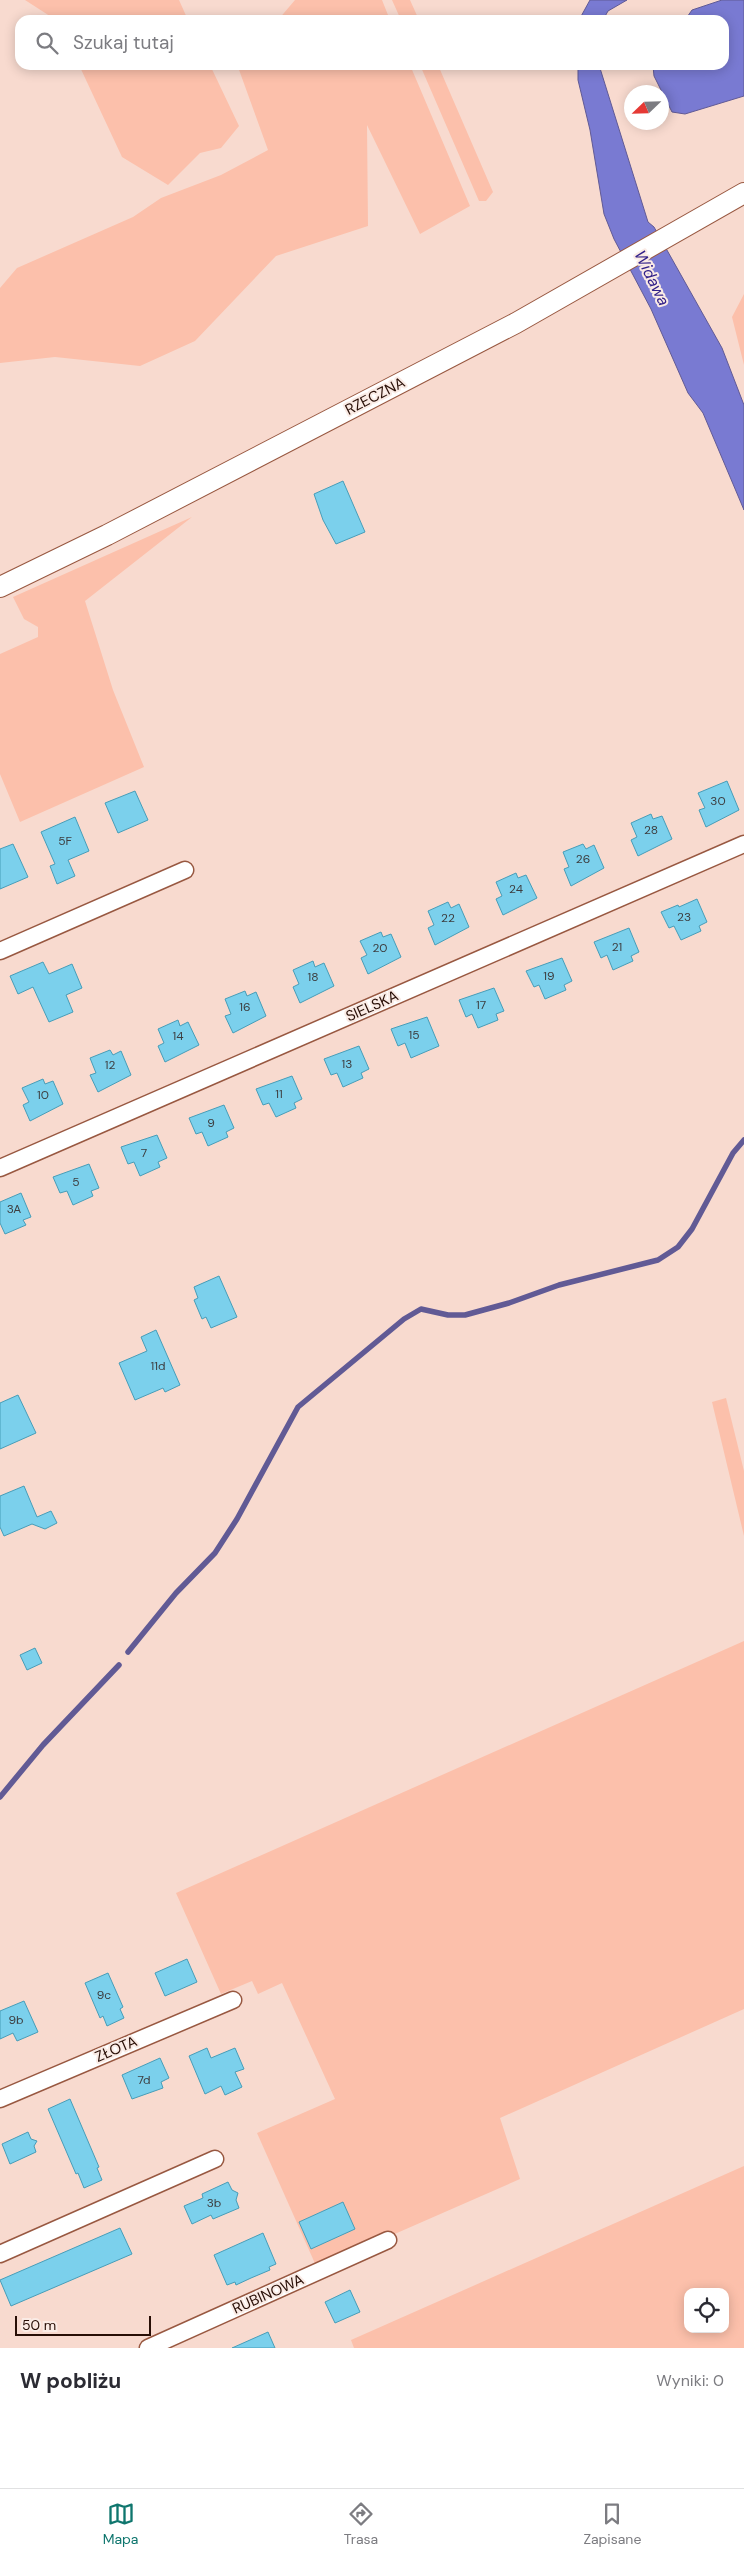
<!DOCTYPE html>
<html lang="pl">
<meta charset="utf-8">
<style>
:root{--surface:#fff;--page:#f2f2f3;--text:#2b2b33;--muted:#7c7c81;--line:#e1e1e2;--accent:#0f766e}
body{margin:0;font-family:"DM Sans",sans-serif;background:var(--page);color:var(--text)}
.controls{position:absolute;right:15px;bottom:15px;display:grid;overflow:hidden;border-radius:10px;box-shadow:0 2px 12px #0003}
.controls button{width:45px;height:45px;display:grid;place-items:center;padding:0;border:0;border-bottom:1px solid var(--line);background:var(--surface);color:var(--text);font:25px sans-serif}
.compass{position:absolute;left:624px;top:85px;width:45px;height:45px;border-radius:50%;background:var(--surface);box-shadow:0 2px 12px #0003;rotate:247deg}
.scale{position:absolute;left:15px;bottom:12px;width:136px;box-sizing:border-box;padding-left:5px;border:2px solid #280e06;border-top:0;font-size:14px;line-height:18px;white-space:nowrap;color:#280e06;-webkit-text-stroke:4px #faebe5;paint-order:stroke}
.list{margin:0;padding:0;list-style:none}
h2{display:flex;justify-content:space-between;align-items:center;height:65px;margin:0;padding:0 20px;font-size:21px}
h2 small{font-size:16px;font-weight:400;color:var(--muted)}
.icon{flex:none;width:28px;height:28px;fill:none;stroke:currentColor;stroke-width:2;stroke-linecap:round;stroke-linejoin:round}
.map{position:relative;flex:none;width:744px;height:2348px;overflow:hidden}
.search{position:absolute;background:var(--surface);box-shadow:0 2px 12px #0003;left:15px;right:15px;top:15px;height:55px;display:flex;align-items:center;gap:12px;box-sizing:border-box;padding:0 18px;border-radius:15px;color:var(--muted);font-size:19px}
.sheet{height:140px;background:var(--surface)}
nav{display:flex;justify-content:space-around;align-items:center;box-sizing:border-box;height:70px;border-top:1px solid var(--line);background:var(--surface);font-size:14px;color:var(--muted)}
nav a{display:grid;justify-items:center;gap:2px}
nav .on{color:var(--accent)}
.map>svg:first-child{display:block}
.green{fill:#fcc0ab;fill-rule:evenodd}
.water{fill:#797ad2;stroke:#615a95}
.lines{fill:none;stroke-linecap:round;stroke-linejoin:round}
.stream{stroke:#615a95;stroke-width:5.5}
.building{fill:#7bd0ec;stroke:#479db8}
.minor-casing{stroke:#985841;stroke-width:19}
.tertiary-casing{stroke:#985841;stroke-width:22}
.minor{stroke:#fff;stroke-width:16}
.tertiary{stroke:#fff;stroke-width:20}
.labels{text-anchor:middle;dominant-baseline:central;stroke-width:4;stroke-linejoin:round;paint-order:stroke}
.number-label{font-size:12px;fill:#3d3e40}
.street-label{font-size:15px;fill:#280e06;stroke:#faebe5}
.water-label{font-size:16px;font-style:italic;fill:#322189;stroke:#faebe5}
</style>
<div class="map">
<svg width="744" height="2348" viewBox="0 0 744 2348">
<rect width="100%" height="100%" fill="#f8dacf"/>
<path class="green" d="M25,0H179L188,20H56Z
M295,0H382L390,20H278Z
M392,0H410L419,20H401Z
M79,65H210L239,126L221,148L200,153L168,185L122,157Z
M239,65H410L470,206L420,234L367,125L368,226L276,256L195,341L140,366L55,357L0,363V288L17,268L133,217L161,198L221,175L268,150L238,67Z
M420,65H438L493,192L486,201H479Z
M744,294V365L732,317Z
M192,517L85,601L113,690L144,767L20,822L0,774V654L38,637V627L24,619L13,597Z
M726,1398L744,1471V1536L712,1402Z
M744,1641V2009L500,2118L520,2179L317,2268L257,2133L335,2099L282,1983L258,1994L252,1981L221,1994L176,1893Z
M744,2166V2348H354L351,2340ZM688,2292H725V2329H688Z"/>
<path class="water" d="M590,0H627L608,11L603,20H579Z
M722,0H744V96L685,114L672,112L654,76L653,66L724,65V20H685L692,10Z
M578,65H599L648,222L654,227L722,348L744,405V510L703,413L688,393L651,309L614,239L604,214L590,130L578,80Z"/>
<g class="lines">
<path class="stream" d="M128,1652L176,1593L215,1553L237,1519L298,1407L404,1319L421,1309L448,1315H465L509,1303L559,1285L658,1260L678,1247L692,1229L733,1153L744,1140
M0,1797L43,1745L119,1665"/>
</g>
<path class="building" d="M343,481L365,532L336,544L323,520L314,494Z
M727,781L739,810L706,827L699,810L705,808L698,793Z
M135,791L148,820L118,833L105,803Z
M651,814L653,819L662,816L672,839L638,856L631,840L637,837L631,823Z
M75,817L89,851L68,860L75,876L57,884L50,866L55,864L41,832Z
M13,844L28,877L0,889V849Z
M583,844L586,849L594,845L604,868L571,886L564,869L569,867L563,852Z
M516,873L518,878L526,875L537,898L503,915L496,899L502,896L496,882Z
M697,899L707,922L699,926L701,931L681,940L674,926L669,928L661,912L678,905L679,907Z
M448,902L451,908L459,904L469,927L435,945L428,928L434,925L428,911Z
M629,928L639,952L631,956L633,961L613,970L607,955L601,958L594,942Z
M381,932L383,937L391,934L401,957L368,974L361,958L367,955L360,941Z
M562,958L572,981L564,985L566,990L545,999L539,985L534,987L526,971Z
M313,961L315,967L324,963L334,986L300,1003L293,987L299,984L293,970Z
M43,962L49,974L72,964L82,988L66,995L73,1012L49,1022L33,987L18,994L10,976Z
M494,988L504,1011L496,1014L498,1020L478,1028L472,1014L466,1017L459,1000Z
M245,991L247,996L256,992L266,1016L233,1033L225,1016L231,1014L225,999Z
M427,1017L439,1046L411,1058L405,1043L398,1046L391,1029Z
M178,1020L180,1026L188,1022L199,1045L165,1062L158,1046L164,1043L158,1029Z
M359,1046L369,1069L361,1073L363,1078L343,1087L337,1073L331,1075L324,1059Z
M110,1050L113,1055L121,1051L131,1075L98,1092L90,1075L96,1073L90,1058Z
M292,1076L302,1099L294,1103L296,1108L276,1117L269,1103L263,1105L256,1089Z
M43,1079L45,1084L53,1081L63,1104L30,1121L23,1105L29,1102L22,1088Z
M224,1105L234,1128L226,1132L228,1137L208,1146L202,1132L196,1134L189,1118Z
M157,1135L167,1158L158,1162L160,1167L140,1176L134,1162L128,1164L121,1147Z
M89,1164L99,1188L91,1191L93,1196L73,1205L67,1191L60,1193L53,1177Z
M21,1193L31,1217L23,1220L26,1225L5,1234L0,1223V1202Z
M219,1276L237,1317L211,1328L206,1317L202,1319L194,1300L198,1298L194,1287Z
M156,1330L180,1385L165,1392L163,1388L135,1400L119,1363L147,1351L141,1337Z
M18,1395L36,1433L0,1449V1403Z
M24,1486L37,1517L51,1511L57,1523L45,1529L32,1524L4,1536L0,1527V1496Z
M35,1648L42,1663L27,1670L20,1655Z
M187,1959L197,1982L165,1996L155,1973Z
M108,1973L123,2007L120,2009L124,2018L107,2026L103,2016L100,2018L85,1983Z
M24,2001L38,2032L17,2041L13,2033L0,2039V2011Z
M207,2048L211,2058L235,2048L244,2069L235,2072L242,2087L225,2095L221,2086L205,2094L189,2056Z
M160,2058L169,2078L161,2082L163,2088L132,2099L122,2075Z
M70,2099L99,2167L97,2168L102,2180L84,2188L78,2173L76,2174L48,2109Z
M28,2132L31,2139L37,2141L34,2146L36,2152L10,2164L2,2144Z
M228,2182L232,2190L238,2193L236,2200L239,2208L213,2219L211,2215L192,2224L184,2206L203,2198L202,2194Z
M343,2202L355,2229L311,2249L299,2222Z
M120,2228L132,2254L11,2306L0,2280Z
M263,2233L276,2264L269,2267L270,2270L251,2278L236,2285L235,2282L227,2285L214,2255Z
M350,2290L360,2312L335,2323L325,2302Z
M268,2332L275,2348H232Z"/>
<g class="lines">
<g class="minor-casing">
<path id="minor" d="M0,951L185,870
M0,1168L744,844
M0,2099L233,2000
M0,2254L215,2159
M148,2348L388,2240"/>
</g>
<g class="tertiary-casing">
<path id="tertiary" d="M0,587L107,535L516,323L744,193"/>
</g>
<use href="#minor" class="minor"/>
<use href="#tertiary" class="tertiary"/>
</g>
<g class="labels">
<g class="number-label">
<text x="718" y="801">30</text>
<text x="651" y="830">28</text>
<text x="65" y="841">5F</text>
<text x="583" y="859">26</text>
<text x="516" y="889">24</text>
<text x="684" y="917">23</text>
<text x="448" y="918">22</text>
<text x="617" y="947">21</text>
<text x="380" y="948">20</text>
<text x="549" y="976">19</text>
<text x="313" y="977">18</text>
<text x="481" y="1005">17</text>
<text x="245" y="1007">16</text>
<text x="414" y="1035">15</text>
<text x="178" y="1036">14</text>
<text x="347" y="1064">13</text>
<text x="110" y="1065">12</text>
<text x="279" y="1094">11</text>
<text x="43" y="1095">10</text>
<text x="211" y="1123">9</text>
<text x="144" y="1153">7</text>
<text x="76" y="1182">5</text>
<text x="14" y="1209">3A</text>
<text x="158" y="1366">11d</text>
<text x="104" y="1995">9c</text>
<text x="16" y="2020">9b</text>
<text x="144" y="2080">7d</text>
<text x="214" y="2203">3b</text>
</g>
<g class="street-label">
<text transform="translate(375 396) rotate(-27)">RZECZNA</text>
<text transform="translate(372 1006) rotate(-24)">SIELSKA</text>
<text transform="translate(116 2049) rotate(-23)">ZŁOTA</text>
<text transform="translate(268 2294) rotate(-24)">RUBINOWA</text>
</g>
<g class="water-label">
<text transform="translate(652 278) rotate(64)">Widawa</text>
</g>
</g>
</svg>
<div class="controls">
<button><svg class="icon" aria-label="locate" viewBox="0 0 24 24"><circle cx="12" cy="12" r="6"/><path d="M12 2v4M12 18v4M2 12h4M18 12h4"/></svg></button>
</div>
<svg class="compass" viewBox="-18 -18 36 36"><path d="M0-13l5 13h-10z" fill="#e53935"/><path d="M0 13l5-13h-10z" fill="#7c7c81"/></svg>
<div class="scale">50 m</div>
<div class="search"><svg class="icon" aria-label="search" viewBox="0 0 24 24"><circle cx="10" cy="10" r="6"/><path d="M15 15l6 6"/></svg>Szukaj tutaj</div>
</div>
<section class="sheet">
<h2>W pobliżu<small>Wyniki: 0</small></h2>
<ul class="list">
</ul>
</section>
<nav>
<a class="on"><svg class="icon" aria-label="map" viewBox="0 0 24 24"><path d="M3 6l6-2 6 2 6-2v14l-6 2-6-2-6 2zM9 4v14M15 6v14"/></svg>Mapa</a>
<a><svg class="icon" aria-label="directions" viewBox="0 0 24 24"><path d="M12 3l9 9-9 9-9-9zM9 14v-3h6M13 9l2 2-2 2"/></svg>Trasa</a>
<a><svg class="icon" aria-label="saved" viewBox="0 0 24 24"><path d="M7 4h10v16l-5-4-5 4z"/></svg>Zapisane</a>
</nav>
